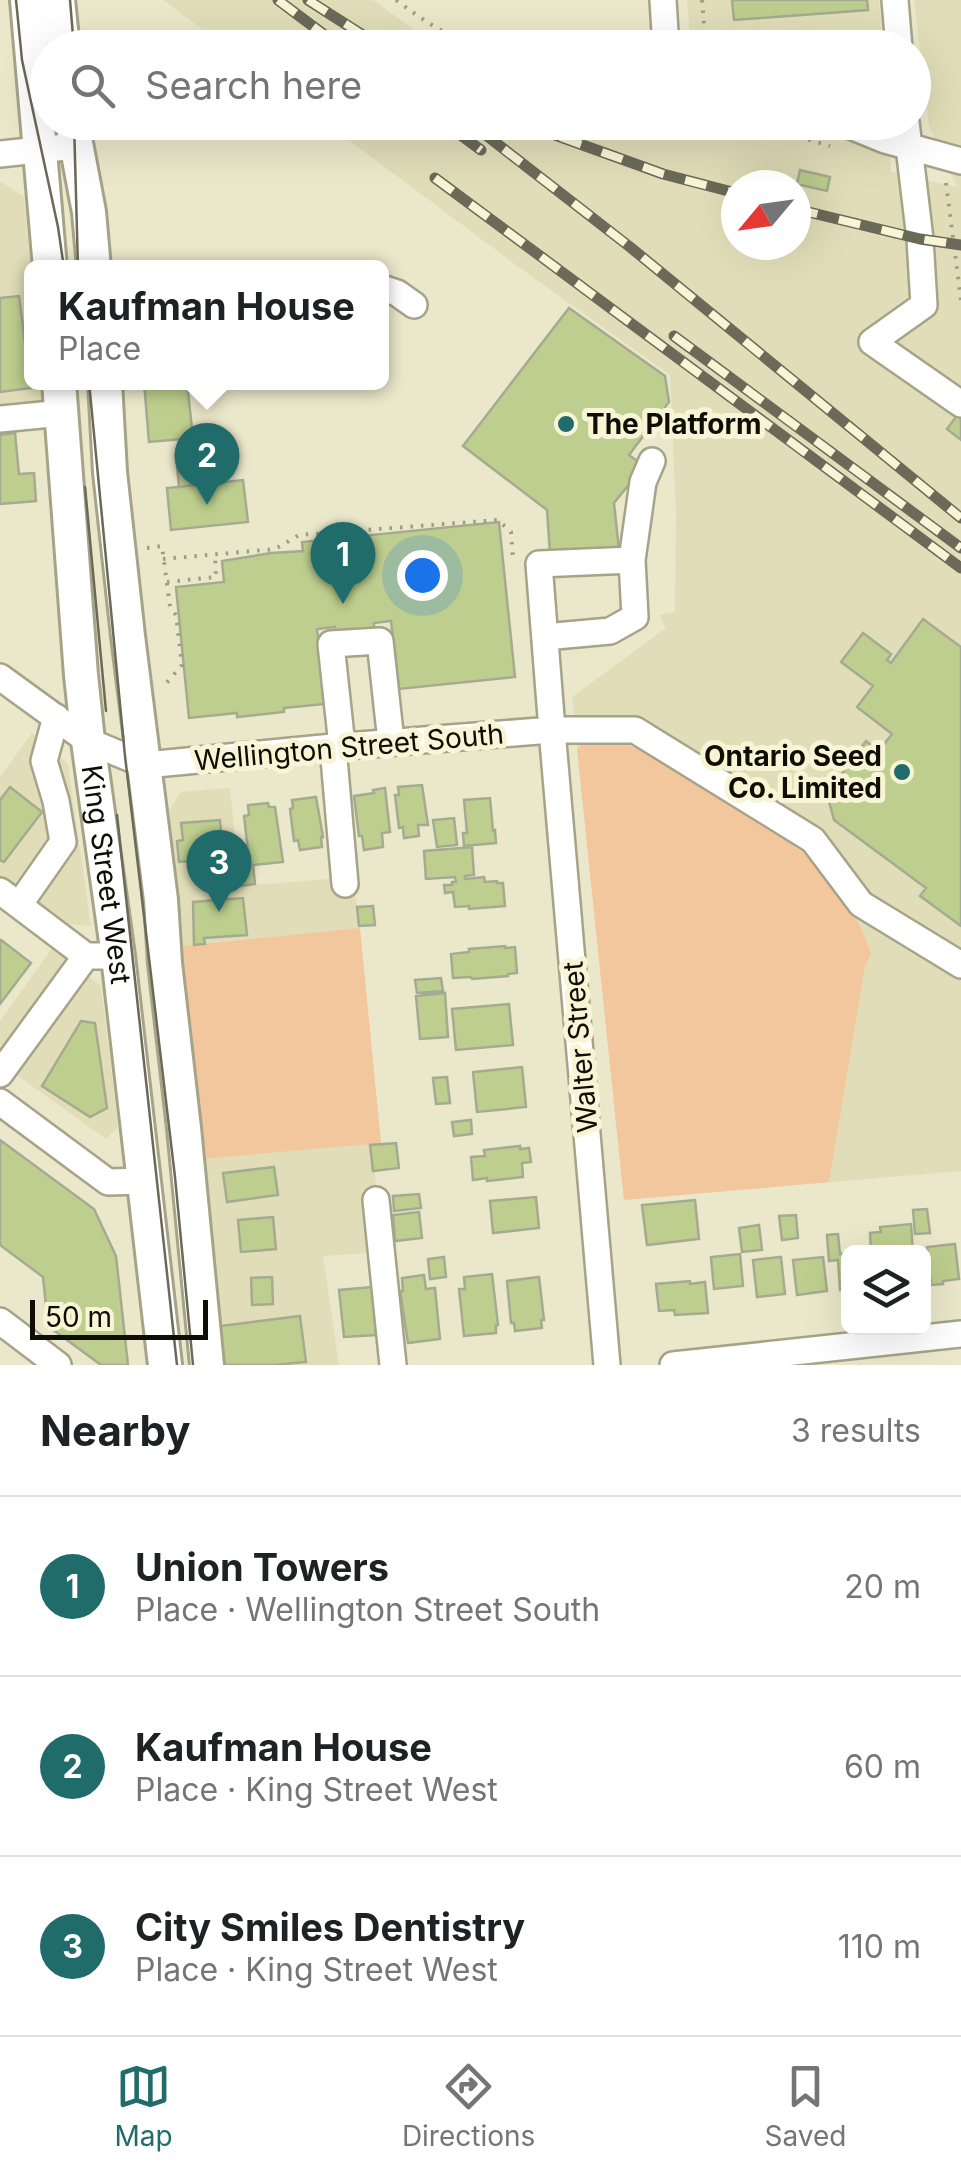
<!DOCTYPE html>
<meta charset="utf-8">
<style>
:root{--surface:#fff;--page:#f2f2f2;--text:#202124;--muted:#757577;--line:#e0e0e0;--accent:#206c6b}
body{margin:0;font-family:Inter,sans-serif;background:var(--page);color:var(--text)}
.controls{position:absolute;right:30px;bottom:30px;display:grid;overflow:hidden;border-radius:15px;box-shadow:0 10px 40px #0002}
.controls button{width:90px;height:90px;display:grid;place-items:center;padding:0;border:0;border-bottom:2px solid var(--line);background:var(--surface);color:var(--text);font:50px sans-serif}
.compass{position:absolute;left:721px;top:170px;width:90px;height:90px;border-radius:50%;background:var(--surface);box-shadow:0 10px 40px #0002;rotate:241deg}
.scale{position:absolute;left:30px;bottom:25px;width:178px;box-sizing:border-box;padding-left:10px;border:5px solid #0f0e05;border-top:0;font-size:28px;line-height:35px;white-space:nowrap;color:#0f0e05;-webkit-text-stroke:8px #f8f5d7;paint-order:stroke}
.you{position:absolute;left:422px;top:575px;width:35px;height:35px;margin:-25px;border:8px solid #fff;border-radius:50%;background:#1a73e8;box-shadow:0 0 0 15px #1a73e833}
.badge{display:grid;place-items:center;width:65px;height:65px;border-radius:50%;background:var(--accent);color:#fff;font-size:32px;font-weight:700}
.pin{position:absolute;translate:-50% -82px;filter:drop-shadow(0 2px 5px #0008)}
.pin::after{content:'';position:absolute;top:52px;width:35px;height:30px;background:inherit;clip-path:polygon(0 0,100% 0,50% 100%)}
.popup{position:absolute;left:24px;top:260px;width:365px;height:130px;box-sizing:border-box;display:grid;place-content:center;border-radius:15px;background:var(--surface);filter:drop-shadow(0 2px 8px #0005);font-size:32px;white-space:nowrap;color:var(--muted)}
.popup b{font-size:38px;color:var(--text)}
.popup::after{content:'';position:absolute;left:50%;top:100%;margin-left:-20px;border:20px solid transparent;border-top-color:var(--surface)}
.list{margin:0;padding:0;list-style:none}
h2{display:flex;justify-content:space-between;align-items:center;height:130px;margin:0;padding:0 40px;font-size:42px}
h2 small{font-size:32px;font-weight:400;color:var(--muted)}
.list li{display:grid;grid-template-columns:65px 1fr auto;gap:30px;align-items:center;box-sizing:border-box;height:180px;padding:0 40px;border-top:2px solid var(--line)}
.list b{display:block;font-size:38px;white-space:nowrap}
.list p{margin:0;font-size:32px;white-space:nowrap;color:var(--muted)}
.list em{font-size:32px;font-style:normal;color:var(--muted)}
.icon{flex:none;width:55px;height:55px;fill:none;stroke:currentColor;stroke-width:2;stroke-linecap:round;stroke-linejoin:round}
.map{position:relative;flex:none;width:961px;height:1365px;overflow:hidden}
.search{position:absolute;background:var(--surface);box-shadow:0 10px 40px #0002;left:30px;right:30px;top:30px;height:110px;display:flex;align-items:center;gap:25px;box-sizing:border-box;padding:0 35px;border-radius:55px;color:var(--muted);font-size:38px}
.sheet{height:670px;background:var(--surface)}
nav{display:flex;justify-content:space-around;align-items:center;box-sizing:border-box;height:140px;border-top:2px solid var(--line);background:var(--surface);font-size:28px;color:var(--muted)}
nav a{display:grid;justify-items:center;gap:5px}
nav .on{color:var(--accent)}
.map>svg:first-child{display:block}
.built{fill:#e1ddb8;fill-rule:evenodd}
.green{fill:#f3c79e}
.building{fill:#bdce8e;stroke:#a4ab91;stroke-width:2.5}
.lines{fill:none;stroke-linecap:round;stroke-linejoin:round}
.minor-casing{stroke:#a6a388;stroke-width:30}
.major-casing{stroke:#a6a388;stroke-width:38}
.path{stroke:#9f9c86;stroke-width:4;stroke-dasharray:2.5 8;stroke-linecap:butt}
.minor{stroke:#fff;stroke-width:25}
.major{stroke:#fff;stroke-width:32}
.tram{stroke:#6b6958;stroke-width:2.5}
.rail-casing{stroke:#6b6958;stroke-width:11}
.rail{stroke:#f8f5d7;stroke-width:8;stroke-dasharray:22;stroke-linecap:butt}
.poi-dot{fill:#206c6b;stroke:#f8f5d7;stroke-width:4}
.labels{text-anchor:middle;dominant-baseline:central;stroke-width:10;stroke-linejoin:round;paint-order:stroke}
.poi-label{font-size:28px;font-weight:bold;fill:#0f0e05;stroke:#f8f5d7;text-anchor:start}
.street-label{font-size:28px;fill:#0f0e05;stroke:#f8f5d7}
</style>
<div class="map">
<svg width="961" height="1365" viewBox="0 0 961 1365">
<rect width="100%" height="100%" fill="#ebe7ca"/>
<path class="built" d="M163,0H373L438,47H226Z
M687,0H879L883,47H691Z
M914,0H961V1171L624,1200L572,697L666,628L659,615L675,612L676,513L670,375L524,271L326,123H888L891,172L957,187L929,126ZM736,185H796V245H736Z
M0,181L24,197L32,281V382L42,383L43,402L38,410L0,411Z
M32,733L68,764L91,926L59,923L0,880V777Z
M230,788L240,886L354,877L381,1143L372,1144L377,1195L364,1198L369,1253L323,1256L339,1365H222L182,976L181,946L169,811L181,792Z
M53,947L101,986L118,1127L106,1139L0,1063V1021Z"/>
<path class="green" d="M601,738L646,751L682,769L804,853C832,880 860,917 871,954L865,965L829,1182L624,1200L577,749L585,741Z
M360,928L381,1143L202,1159L182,976L181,946Z"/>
<path class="building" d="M732,0H867L868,10L734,20Z
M800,170L830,177L827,191L797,184Z
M19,296L31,388L0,392V298Z
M569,308L665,376L669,402L629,455L644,466L614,503L619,550L550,554L547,510L463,446Z
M144,382H187L193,438L149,442Z
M961,410V440L947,429Z
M15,433L19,474L34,473L36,501L0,504V435Z
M199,452L202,484L179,487L176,455Z
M243,480L248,522L171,530L167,488Z
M499,522L515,677L399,689L391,621L374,623V630L336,634L335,627L317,629L325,704L284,708V712L237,717V713L189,718L176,587L224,582L222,561L271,553L303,551L302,542Z
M923,619L961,647V926L920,896L926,888L834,820L827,794L866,741L879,751L892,734L857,707L873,686L841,662L863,633L891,654L887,660L891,663Z
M422,785L428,825H418L419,836L404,838L403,827L399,828L395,795H399L398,787Z
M10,787L42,812L4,862L0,860V800Z
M385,788L390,832L382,833L383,847L364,850L362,836H359L354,796L374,793L373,790Z
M316,797L323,837H321L322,847L300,850L298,840L294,841L290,809L293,808L292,800Z
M490,798L493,831L495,830L496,843L464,846L463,833H467L464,800Z
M268,803L269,807H275L283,862L253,865L255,884L241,886L238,861L249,860L244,816L249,815L248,805Z
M454,818L457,845L437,847L433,820Z
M220,820L223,858L179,862L177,841L183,840L181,823Z
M472,847L474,875L465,876V879L484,877L485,882L497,881V883H503L505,906L469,909V906L455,907L453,892L445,893L444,885H452V882H456L455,877L426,879L424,851Z
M243,898L247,935L204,938L205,944L194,945L193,902Z
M373,906L375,925L359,926L357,907Z
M1,940L31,963L0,1004V941Z
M505,946V948L515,947L517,973L508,974V976L472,979L471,977L453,978L451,954L469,952V949Z
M441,978L443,991L417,993L415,980Z
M445,993L448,1037L420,1039L416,996Z
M509,1004L513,1045L456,1050L452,1009Z
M81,1021L95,1023L107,1108L90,1117L42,1086Z
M522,1067L526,1107L477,1112L473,1072Z
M447,1077L450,1103L436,1104L433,1078Z
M471,1120L472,1134L454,1136L452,1122Z
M0,1140L94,1209L116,1256L128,1365H101L48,1326L43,1277L0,1245Z
M396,1143L399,1168L373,1171L370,1145Z
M520,1146V1149L529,1148L531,1162L522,1163L523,1177L487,1181V1178L473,1180L471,1157L485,1156L484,1150Z
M274,1167L278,1195L227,1202L223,1173Z
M419,1194L421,1208L394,1211L393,1196Z
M536,1197L539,1228L493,1233L490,1201Z
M695,1200L699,1239L647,1245L642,1205Z
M927,1209L930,1233L915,1234L913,1210Z
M419,1212L422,1238L395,1241L393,1215Z
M796,1215L798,1238L782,1240L779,1216Z
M273,1217L276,1249L241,1252L238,1220Z
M911,1224L913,1252H871L870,1233L881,1232L880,1227Z
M759,1225L762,1250L742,1252L739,1228Z
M838,1234L840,1254L848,1253V1290H840L838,1260L829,1261L827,1235Z
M955,1244L959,1279L943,1281V1284L931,1285L927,1247Z
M740,1254L743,1286L714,1289L711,1257Z
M444,1257L446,1277L430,1279L428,1259Z
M781,1257L785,1294L757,1297L753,1260Z
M823,1257L827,1291L797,1295L793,1260Z
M492,1274L498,1325H496V1333L464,1336L459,1289H465L464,1277Z
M424,1275L426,1289L435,1288L440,1339L408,1343L400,1291H403L402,1278Z
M272,1277L273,1304L252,1305L251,1278Z
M539,1277L544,1320H541L542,1328L515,1331L514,1323H511L507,1281Z
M690,1281V1284L705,1282L708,1313L675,1315L674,1310L659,1311L656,1284Z
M372,1287L376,1335L344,1337L339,1290Z
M300,1316L306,1362L274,1365H224L220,1326Z"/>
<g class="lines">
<g class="minor-casing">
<path id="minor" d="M663,0L666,48
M895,0L899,48
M841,122L885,140L961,161
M906,122L920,239L924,305L872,342L961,404
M0,154L75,146
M382,288L397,293L414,305
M0,419L62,413
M632,560L643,482L652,461
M545,637L610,631L635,617L632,560L539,564L552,730L607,1365
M0,677L88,741L146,765L333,747L552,730H635L813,840L861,904L961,965
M342,746L331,644L380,641L391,742
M333,747L345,884
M0,891L86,956H103
M19,905L63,842L56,801L44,761L56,717
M0,1074L86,956
M0,1102L108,1182L145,1181
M376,1200L393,1365
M0,1321L58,1365
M673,1365L961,1334"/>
</g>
<g class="major-casing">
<g id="major">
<path d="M27,0L50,268"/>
<path d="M58,0L63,48"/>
<path d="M72,122L89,212L94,268"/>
<path id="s1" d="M59,382L81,675L88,741L118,956L165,1365"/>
<path d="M105,382L110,472L128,636L161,900L165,963L184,1128L207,1365"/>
</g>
</g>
<path class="path" d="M396,0C424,21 449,38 483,48
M702,0L706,48
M748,122L830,146
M946,183L961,300
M147,548L162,546L170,607L176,615L182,665L163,687
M163,559L275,549L299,535L498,520L511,532L513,560
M167,582L216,577L215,554"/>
<use href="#minor" class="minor"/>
<use href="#major" class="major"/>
<path class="tram" d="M16,0L22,60L58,227L64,268
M70,0L74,48
M74,122L78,268
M89,382L125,756L175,1177L193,1365
M85,487L106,711
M117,815L177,1365"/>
<g class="rail-casing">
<path id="rail" d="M278,0L342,48
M308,0L383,48
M443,122L481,150
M469,122L630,247L961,518
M519,122L663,174L736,193
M435,178L961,568
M796,209L920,239L961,245
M674,336L961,548"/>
</g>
<use href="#rail" class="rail"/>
</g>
<g class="poi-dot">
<circle cx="566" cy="424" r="10"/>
<circle cx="902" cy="772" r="10"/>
</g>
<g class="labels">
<g class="poi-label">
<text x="586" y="424">The Platform</text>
<text x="882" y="756" text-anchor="end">Ontario Seed<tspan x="882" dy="32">Co. Limited</tspan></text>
</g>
<g class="street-label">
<text transform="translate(349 747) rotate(-5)">Wellington Street South</text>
<text stroke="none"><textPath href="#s1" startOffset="495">King Street West</textPath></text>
<text transform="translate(580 1047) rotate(-95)">Walter Street</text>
</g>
</g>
</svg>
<div class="controls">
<button><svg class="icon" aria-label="layers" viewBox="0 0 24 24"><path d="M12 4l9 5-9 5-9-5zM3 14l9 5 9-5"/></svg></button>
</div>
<svg class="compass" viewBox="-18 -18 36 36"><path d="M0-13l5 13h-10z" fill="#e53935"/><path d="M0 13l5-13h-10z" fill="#757577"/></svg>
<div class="scale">50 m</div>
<div class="you"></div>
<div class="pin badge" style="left:343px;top:604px">1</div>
<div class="pin badge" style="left:207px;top:505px">2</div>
<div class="popup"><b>Kaufman House</b>Place</div>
<div class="pin badge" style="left:219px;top:912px">3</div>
<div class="search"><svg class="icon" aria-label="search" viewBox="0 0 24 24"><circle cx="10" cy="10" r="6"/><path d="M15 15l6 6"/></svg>Search here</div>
</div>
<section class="sheet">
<h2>Nearby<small>3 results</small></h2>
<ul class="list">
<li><span class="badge">1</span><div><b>Union Towers</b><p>Place · Wellington Street South</p></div><em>20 m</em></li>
<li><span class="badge">2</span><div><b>Kaufman House</b><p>Place · King Street West</p></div><em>60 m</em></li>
<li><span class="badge">3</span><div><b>City Smiles Dentistry</b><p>Place · King Street West</p></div><em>110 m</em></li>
</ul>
</section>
<nav>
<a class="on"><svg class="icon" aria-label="map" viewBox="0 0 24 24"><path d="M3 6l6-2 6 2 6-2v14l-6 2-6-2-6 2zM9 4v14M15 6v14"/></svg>Map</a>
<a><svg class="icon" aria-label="directions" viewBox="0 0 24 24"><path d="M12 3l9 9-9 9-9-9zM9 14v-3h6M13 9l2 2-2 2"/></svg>Directions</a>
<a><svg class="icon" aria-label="saved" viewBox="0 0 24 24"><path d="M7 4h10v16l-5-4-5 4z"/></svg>Saved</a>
</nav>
